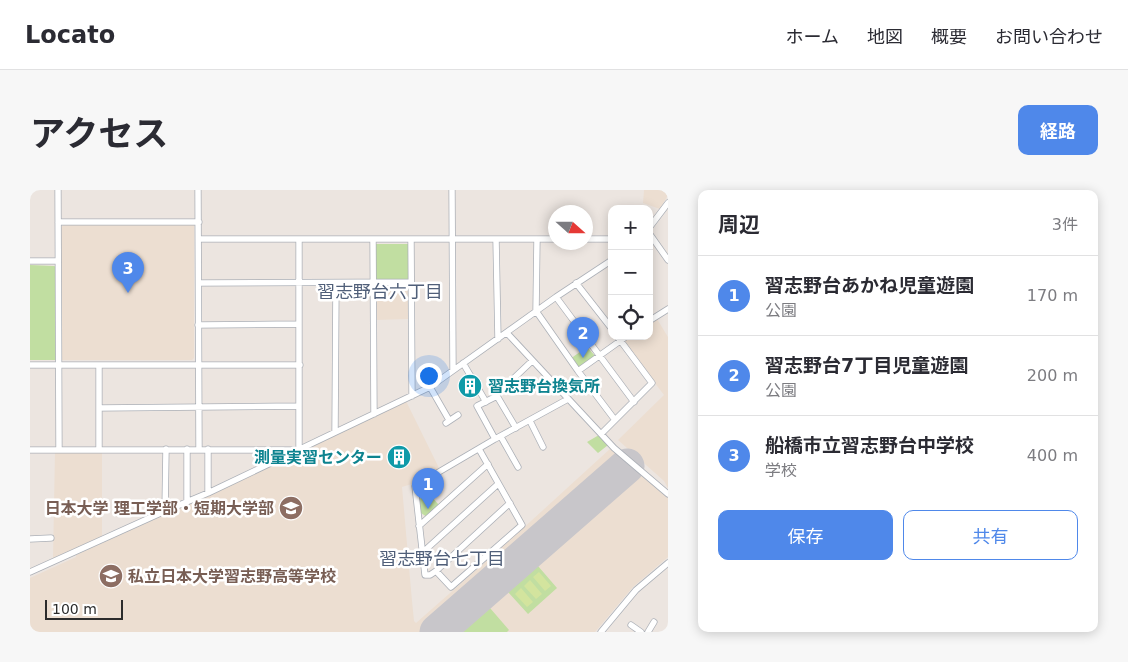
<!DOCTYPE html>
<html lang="ja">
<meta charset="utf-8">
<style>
:root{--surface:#fff;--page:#f7f7f7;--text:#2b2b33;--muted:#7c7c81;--line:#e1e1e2;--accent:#4f88ea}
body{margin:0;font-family:"DejaVu Sans","Noto Sans JP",sans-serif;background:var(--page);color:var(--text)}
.controls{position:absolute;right:15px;top:15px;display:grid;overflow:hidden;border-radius:10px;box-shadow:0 2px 12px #0003}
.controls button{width:45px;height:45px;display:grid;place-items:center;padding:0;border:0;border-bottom:1px solid var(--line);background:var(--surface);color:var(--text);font:25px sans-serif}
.compass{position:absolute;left:518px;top:15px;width:45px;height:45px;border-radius:50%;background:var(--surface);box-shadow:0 2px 12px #0003;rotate:111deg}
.scale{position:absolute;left:15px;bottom:12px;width:78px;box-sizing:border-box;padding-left:5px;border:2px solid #2c2c2c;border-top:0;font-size:14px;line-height:18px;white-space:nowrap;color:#2c2c2c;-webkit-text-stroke:4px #fff;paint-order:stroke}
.you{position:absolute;left:398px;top:185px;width:18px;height:18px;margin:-12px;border:4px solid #fff;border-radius:50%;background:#1a73e8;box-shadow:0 0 0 8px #1a73e833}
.badge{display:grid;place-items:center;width:32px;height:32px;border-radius:50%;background:var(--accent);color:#fff;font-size:16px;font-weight:700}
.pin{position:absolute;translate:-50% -41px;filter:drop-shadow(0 1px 2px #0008)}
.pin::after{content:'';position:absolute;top:26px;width:18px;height:15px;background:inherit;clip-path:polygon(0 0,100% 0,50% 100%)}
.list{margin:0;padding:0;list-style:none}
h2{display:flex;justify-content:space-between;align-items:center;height:65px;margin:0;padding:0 20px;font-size:21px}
h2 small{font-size:16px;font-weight:400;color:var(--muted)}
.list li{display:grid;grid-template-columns:32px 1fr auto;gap:15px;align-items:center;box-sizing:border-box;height:80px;padding:0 20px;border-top:1px solid var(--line)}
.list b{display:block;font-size:19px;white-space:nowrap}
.list p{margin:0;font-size:16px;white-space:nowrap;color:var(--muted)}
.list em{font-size:16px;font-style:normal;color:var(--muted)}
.actions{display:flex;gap:10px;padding:15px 20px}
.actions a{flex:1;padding:11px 0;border:1px solid var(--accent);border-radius:10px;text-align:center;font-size:18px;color:var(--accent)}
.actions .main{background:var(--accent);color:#fff}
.icon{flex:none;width:28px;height:28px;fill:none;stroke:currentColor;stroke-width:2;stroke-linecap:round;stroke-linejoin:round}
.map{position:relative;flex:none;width:638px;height:442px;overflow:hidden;border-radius:10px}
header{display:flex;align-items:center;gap:30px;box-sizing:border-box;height:70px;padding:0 25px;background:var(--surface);border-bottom:1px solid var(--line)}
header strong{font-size:24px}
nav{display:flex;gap:28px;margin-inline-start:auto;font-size:18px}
.intro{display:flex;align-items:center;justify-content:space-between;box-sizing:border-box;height:120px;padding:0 30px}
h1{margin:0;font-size:35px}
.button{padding:12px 22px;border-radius:10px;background:var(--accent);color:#fff;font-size:18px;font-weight:700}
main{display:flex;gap:30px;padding:0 30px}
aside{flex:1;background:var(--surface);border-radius:10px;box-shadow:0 2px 12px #0003}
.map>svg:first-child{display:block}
.education{fill:#ecded1}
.green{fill:#c1dea1}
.pitch{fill:#d3e49e}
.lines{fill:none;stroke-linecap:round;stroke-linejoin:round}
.runway{stroke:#c8c6ca;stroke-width:35}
.minor-casing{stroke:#acb0b7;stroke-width:7}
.minor{stroke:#fff;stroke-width:5.5}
.labels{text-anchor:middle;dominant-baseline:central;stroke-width:5;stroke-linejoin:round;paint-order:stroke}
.culture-label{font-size:16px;font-weight:bold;fill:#0d838f;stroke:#fff;text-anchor:start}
.education-label{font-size:16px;font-weight:bold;fill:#785e54;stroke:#fff;text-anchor:end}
.neighbourhood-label{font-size:18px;fill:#505f79;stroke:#fff}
</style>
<header>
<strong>Locato</strong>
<nav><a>ホーム</a><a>地図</a><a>概要</a><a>お問い合わせ</a></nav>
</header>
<div class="intro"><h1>アクセス</h1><a class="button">経路</a></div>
<main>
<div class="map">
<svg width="638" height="442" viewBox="0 0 638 442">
<rect width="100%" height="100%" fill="#ece5e0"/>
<path class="education" d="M614,0H638V5L630,19L613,13Z
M33,35H164V168L162,170H31V38Z
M356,95H377L378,97V129L346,130V109H356Z
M627,129L638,147V298L634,291L588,250L634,205L593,151L601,146H619V134Z
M376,211L409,278L385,293L372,297L382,411L384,431L386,433L478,352L581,258L638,308V367L603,397L565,442H0V388L46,367V365L270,262Z
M25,261L72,262V348L23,369Z"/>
<path class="green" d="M345,54H378V89L376,90H346L345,89Z
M0,75L24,76L27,77L26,170H0Z
M557,157L566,167L548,179L540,169Z
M569,245L578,255L568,263L557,252Z
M399,304L409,315L397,327L391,323L389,309Z
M508,376L527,398L498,424L478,402Z
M460,418L479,440L477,442H432Z"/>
<path class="pitch" d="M509,382L521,396L515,401L503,387Z
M500,390L512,404L506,409L494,396Z
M491,398L503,412L497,417L485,404Z"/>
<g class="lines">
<path class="runway" d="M407,442L597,276"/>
<g class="minor-casing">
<path id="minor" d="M28,0L29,260
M168,0L169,259
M422,0L423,180
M28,32H169
M619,38L638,13
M619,43L638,70
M169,49H526
M343,49L344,224
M381,49L382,206
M466,49L468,149
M507,49L506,121L548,181L585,230L622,193L587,146
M556,49H582
M0,71H28
M169,93L380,92
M546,93L582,139
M526,107L604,212
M619,131L638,119
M168,135L269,134
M477,143L584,258L638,304
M433,173L456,212
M0,175H270
M548,181L597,146
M484,188L502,171
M400,197L419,230
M69,218L269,216
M500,231L513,257
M416,233L428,225
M305,242L306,93
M572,243L585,230
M471,247L488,277
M465,249L447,216L467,206L486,238
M157,259V312
M178,259V303
M0,260H269V49
M69,260V176
M480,313L406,381L400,385H395L385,296L465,249L538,209
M135,321L136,259
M389,336L458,274
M0,349L21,348
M392,363L468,294
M406,381L421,397L492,335L449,259
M0,382L135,321L178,303L400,197L526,107L582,70
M601,435L611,442
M571,442L606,400L638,373
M618,442L624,432"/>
</g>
<use href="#minor" class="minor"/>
</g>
<defs>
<g id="building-disc" transform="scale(1.25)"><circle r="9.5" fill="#0f9aa8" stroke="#fff"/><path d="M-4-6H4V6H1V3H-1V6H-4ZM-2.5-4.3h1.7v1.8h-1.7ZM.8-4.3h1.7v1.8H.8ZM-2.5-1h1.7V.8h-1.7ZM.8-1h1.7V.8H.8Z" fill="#fff"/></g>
<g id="university-disc" transform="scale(1.25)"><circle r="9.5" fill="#8d6e63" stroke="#fff"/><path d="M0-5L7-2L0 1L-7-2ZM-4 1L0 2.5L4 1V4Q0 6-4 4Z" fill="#fff"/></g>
<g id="school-disc" transform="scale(1.25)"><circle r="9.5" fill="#8d6e63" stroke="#fff"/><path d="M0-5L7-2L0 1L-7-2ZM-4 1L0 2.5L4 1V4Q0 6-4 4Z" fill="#fff"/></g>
</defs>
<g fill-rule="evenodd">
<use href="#building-disc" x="440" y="196"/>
<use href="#building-disc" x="369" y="267"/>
<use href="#university-disc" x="261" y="318"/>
<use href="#school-disc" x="81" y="386"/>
</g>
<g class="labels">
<g class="culture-label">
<text x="458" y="196">習志野台換気所</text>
<text x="352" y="267" text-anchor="end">測量実習センター</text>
</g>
<g class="education-label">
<text x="244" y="318">日本大学 理工学部・短期大学部</text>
<text x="98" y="386" text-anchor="start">私立日本大学習志野高等学校</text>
</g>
<g class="neighbourhood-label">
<text x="350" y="101">習志野台六丁目</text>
<text x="412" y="368">習志野台七丁目</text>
</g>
</g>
</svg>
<div class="controls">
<button>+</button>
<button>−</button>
<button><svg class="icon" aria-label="locate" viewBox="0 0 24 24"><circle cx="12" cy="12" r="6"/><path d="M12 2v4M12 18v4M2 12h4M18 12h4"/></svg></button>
</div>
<svg class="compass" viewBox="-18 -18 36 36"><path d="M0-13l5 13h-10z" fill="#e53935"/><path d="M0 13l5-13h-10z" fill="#7c7c81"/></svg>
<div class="scale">100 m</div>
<div class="you"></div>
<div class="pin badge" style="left:398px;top:319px">1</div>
<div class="pin badge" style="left:553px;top:168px">2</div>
<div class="pin badge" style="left:98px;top:103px">3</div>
</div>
<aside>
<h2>周辺<small>3件</small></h2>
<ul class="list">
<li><span class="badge">1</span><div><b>習志野台あかね児童遊園</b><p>公園</p></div><em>170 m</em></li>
<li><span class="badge">2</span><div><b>習志野台7丁目児童遊園</b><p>公園</p></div><em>200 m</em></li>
<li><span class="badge">3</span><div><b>船橋市立習志野台中学校</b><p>学校</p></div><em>400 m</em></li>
</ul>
<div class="actions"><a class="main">保存</a><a>共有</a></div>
</aside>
</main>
